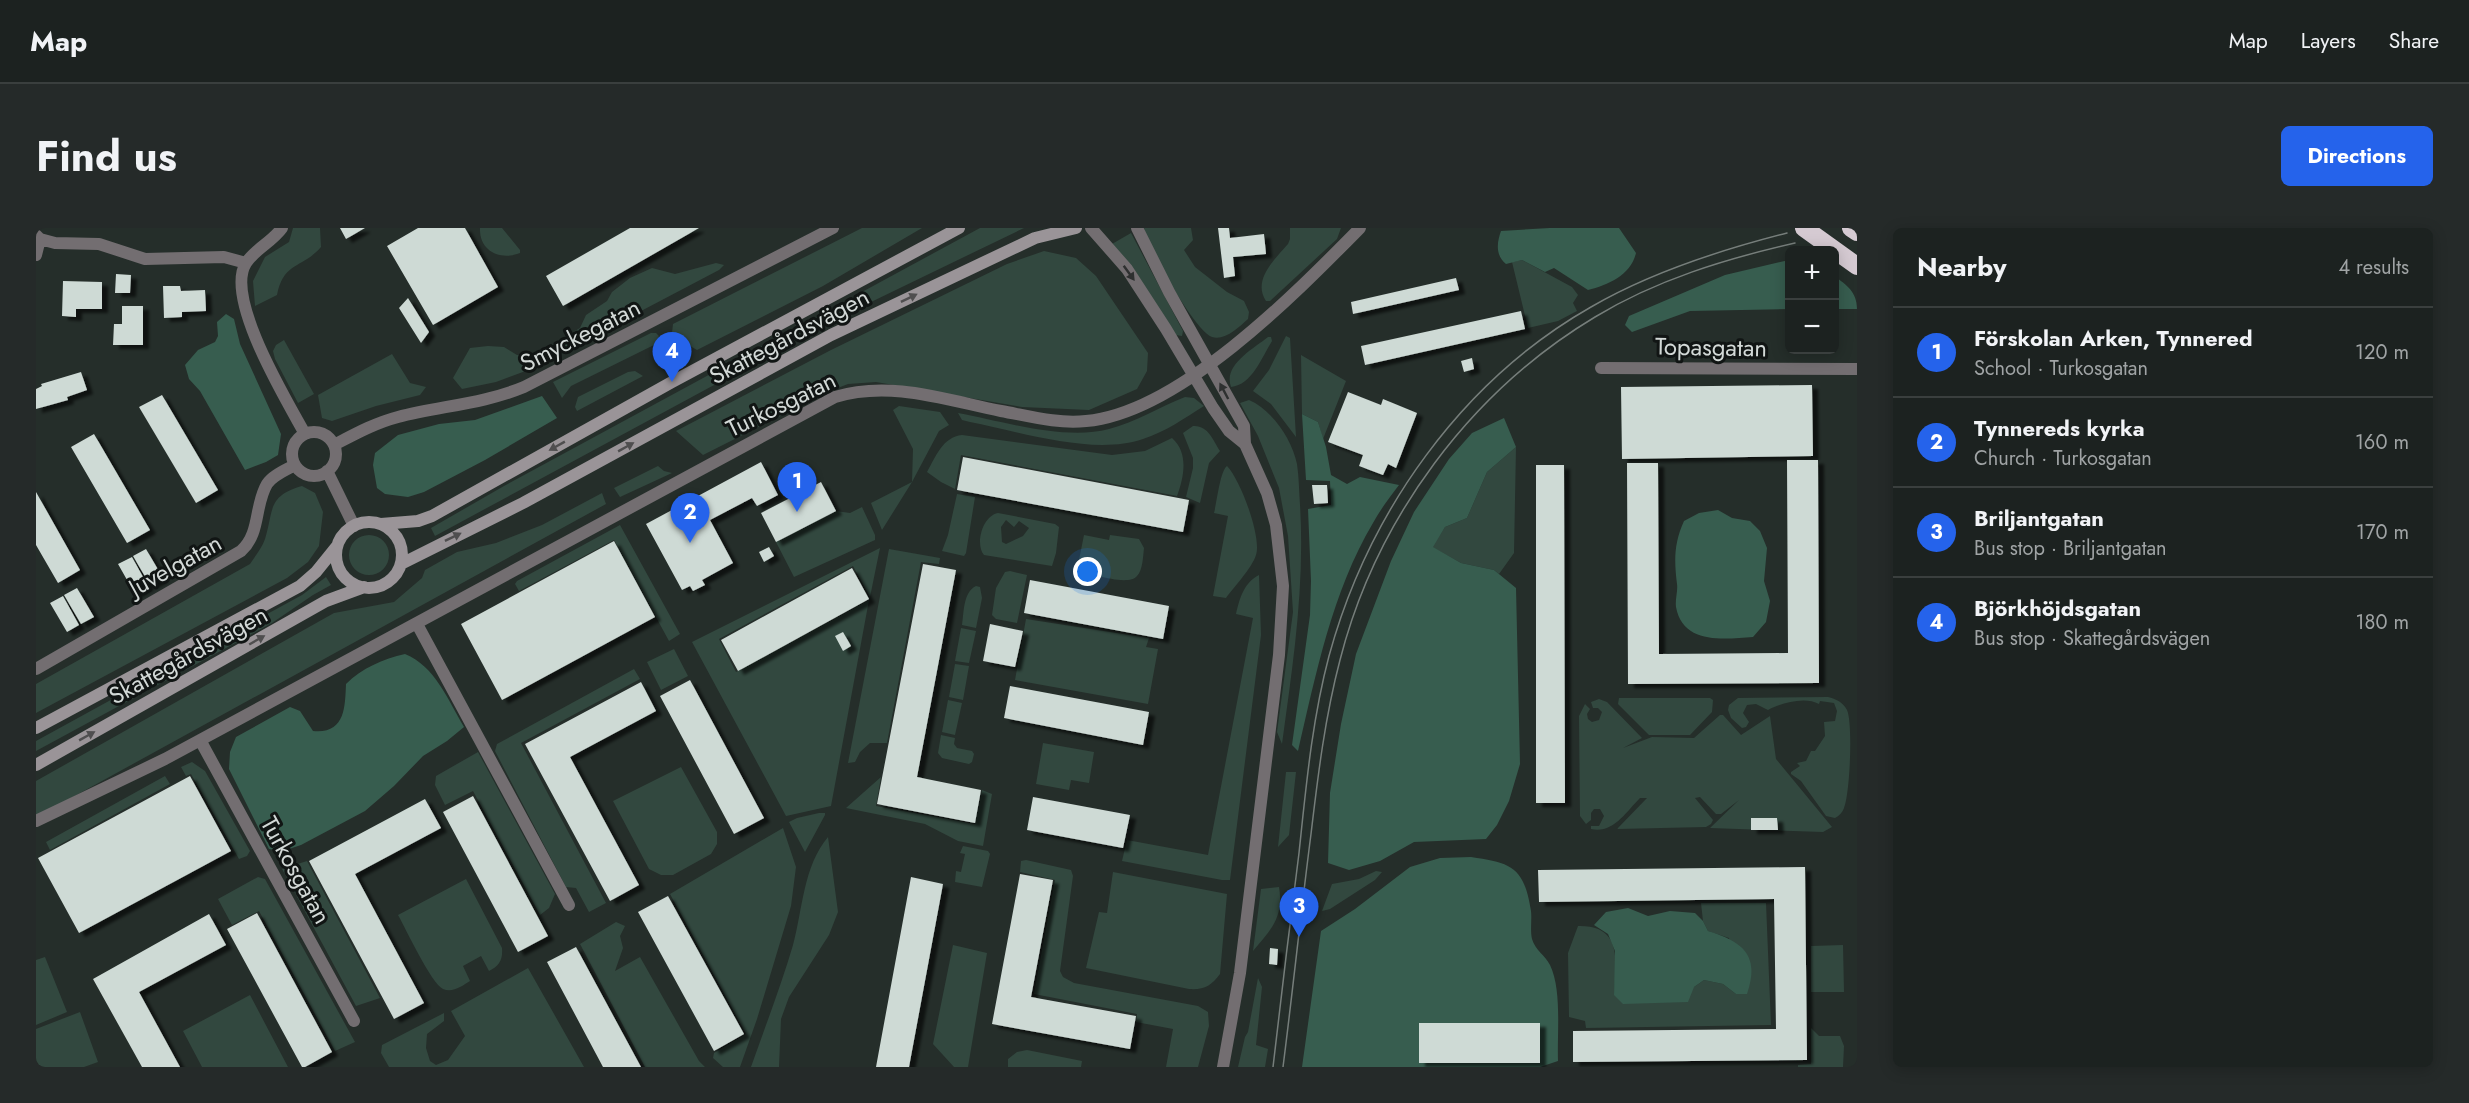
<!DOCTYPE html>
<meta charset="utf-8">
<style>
:root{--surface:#1c2220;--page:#252a29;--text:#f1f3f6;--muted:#a0a4a5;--line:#3a3f3e;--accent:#2563eb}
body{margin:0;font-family:Jost,sans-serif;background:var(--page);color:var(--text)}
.controls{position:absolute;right:18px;top:18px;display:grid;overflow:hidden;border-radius:9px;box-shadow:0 3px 15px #0003}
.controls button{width:54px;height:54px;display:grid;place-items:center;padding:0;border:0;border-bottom:2px solid var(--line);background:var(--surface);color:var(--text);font:30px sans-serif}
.you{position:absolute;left:1052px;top:344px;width:21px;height:21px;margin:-15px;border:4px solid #fff;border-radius:50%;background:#1a73e8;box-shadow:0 0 0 9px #1a73e833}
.badge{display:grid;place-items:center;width:39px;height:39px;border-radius:50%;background:var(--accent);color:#fff;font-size:20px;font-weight:700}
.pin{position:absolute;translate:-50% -50px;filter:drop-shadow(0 2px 3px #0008)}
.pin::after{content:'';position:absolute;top:32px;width:21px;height:18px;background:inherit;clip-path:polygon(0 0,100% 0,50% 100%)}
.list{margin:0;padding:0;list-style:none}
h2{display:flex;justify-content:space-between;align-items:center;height:78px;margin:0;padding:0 24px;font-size:26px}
h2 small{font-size:20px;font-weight:400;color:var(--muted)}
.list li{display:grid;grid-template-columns:39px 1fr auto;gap:18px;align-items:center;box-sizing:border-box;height:90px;padding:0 24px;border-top:2px solid var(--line)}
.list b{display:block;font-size:22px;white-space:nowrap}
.list p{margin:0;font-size:20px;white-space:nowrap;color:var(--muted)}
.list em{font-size:20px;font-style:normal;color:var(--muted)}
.map{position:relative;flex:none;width:1821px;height:839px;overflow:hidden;border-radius:9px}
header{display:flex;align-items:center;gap:36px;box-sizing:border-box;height:84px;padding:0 30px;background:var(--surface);border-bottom:2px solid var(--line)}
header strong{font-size:28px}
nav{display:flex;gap:33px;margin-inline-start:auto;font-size:21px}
.intro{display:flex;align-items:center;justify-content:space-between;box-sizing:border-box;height:144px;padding:0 36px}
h1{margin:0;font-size:42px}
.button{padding:15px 27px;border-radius:9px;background:var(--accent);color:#fff;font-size:21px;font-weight:700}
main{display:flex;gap:36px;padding:0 36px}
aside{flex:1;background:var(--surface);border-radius:9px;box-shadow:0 3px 15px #0003}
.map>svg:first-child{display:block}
.green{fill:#32483f;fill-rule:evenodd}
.forest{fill:#375d4f}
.building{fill:#cedad5;filter:url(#shadow)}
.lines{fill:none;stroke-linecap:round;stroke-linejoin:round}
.street{stroke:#736e71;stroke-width:12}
.secondary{stroke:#9a9498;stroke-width:12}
.highway{stroke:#d5cad2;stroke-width:18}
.tram{stroke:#767e7b;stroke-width:1.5}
.oneway{fill:#2e3030}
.oneway2{fill:#4f4e4f}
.labels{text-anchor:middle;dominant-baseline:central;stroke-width:6;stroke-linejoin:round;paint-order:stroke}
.street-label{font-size:24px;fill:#d3d9d7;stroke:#111514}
</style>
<header>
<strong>Map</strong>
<nav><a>Map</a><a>Layers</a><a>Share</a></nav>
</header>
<div class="intro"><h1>Find us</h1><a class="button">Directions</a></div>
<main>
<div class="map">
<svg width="1821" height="839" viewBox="0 0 1821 839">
<defs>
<filter id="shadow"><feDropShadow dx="6" dy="4" stdDeviation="1.5" flood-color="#0009"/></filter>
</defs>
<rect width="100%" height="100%" fill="#252e2a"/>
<path class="green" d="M257,0H284L285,19C266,41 248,33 241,67L219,78L217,53L229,29L253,14Z
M444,0H466L484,22V25C464,33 443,23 444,0Z
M826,0H886L787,58L661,122L649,115L638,119L635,113L637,96Z
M944,0H988L802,90L399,308L395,300L468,258Z
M1108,0H1155L1157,12L1148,22L1159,39L1191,64L1208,73L1213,84L1212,91C1203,99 1189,113 1176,109C1159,103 1111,19 1108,0Z
M1254,0H1305L1301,11L1234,73H1230C1216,52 1239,31 1252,16L1254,11Z
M1095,5L1147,103L1146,108L1139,107L1076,16Z
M1008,23L1040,30L1060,48L1112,125L1111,143L1101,161L1053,182L986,179L840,154L812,156L794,163L667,227L640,203L795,122L971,36Z
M1486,32L1536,59L1542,67L1537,75L1541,83L1522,93L1492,100L1476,34Z
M680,35L688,37L683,42L510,133L504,124L544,100L550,87L571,73L576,64L594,50L616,40L639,46Z
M615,105H620L623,108L618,117L535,158L526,170L517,154Z
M1250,108L1254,110L1260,209L1235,176L1217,163L1233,142Z
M1232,109H1235L1236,113C1226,129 1216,157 1195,159C1187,137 1217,121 1232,109Z
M248,112L278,166L262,175L239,131L237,123L240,117Z
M452,118L468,119L481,127H487L495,141L460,154L426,161L417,150L434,120Z
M356,126L374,155L390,159L384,167L340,178L296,193L286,190L282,167Z
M1265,127L1310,153L1287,211L1282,194L1266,186Z
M599,143L607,148L541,183L539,179L542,169L592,144Z
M1149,169L1158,170L1168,178C1149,190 1129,204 1107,211C1058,228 985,204 934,194L926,192L922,185C966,193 1029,213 1073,201C1100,194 1123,179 1149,169Z
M1213,172C1236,182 1256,211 1261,236C1263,249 1263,264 1264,277C1269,358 1257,436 1246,516L1241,504L1257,384L1252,308L1243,260L1222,208L1204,175Z
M863,178L904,184L913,197L903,203L876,254L846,302L835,275L876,254L877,221L857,182Z
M1157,198C1172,197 1177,212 1184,223L1173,235L1164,275L1150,269L1157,240V230L1147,205Z
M926,207L1076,227L1109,223L1136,210C1153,225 1148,249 1141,268L925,227L919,261L905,254L891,244C900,228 907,209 926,207Z
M1480,219L1478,325L1463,346L1458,342L1425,335L1396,319L1409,299L1431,290L1451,244Z
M622,238L628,243L636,245L584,269L578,260Z
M1191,238C1204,251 1226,309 1220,327C1216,340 1198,359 1190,370L1177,368L1192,288L1178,285C1181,274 1184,243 1191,238Z
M266,258L279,265L287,284L283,318L272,334L251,350L0,485V456L214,336C219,328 226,320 229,311C238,282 231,268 266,258Z
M566,265L570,276L15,581L0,587V553L298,385L358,374L386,350L389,342L421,324L460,315L506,297Z
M921,266L939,269L930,325L928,328L906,323L912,307Z
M826,279L839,307V312L758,349L740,314L800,283L814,285Z
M962,285L1019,296L1023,299L1020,325L1016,338L948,327C939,317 946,288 962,285ZM970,292L978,299L983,293L993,300L987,308L970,316L966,314L965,299Z
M584,297L644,406L633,413L578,312L483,363L479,356L481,353Z
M1048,307L1073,312L1074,307L1103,311L1108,320C1107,328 1107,342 1101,348C1092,359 1053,345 1041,342Z
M313 327a20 20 0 1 1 40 0a20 20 0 1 1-40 0Z
M844,320L834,369L817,338L683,411L700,444L833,372L795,578L750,588L656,414Z
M853,321L904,330L903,336L885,334L851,515H834L824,524L819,534L812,535Z
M974,343L991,347L981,395L960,391L956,387L960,360L969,344Z
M1223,347L1225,407L1194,652H1186L1086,633L1091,612L1172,627L1217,390L1200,386C1204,369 1208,355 1223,347Z
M290,349L295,357L277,367L236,395L0,523V513L266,367Z
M940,358L944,359L946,370L940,400L926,397C928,385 927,364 940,358Z
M990,391L1113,410L1110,419L1122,421L1112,476L979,452Z
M925,400L940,403L933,435L919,433Z
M638,421L652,448L625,462L611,434Z
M919,436L933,438L927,472L913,469Z
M598,441L604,451L485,515L570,675L553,684L540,660L530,659L459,523L461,516Z
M1792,469C1800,471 1807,474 1811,482C1817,495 1814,566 1808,580C1806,585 1804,587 1799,590L1790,588L1765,553L1755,546V544L1764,538L1761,535L1770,533L1775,523H1779L1789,508L1788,494L1799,493L1801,483L1798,475L1784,473L1783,476C1769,468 1745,475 1732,482L1720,476L1711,477L1707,485L1713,494L1710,499L1706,500L1695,490L1692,482L1693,477L1702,470Z
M1583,470H1674L1677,472L1676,484L1654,507H1613L1582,476Z
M1563,471L1571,474L1606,510L1587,520L1616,509L1658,510L1684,487H1687L1705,507L1734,488L1740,531L1796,599L1787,604L1674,600L1703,572L1685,586H1680L1664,569L1659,570L1677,592L1675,596L1670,599L1581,601L1611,570H1604C1590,584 1577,606 1555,601V598H1563L1568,588L1564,581H1558L1555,585V592L1550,596L1544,588L1543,488L1549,476L1554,481L1551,486L1552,491L1556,494L1563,492L1566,484L1562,480H1557L1555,474Z
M912,472L926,475L919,507L906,504Z
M905,507L919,510L918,516L921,520L936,523L938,526L936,534L933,536L906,530L902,525Z
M1007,515L1058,524L1053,555L1035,552L1033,562L1000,556Z
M442,524L519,666L513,680L504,687L437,563L409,577L399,557L400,548Z
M156,534L169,543L214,623L211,628L203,631L155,546L150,548L145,539Z
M645,539L681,604V616L675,626L637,647H625L613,641L577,573Z
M1250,544H1260L1253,607L1242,619Z
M129,548L134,556L14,622L10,614Z
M845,549L840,578L939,596L946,562L956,566L947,618L922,613L889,596L810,580Z
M783,585H789V587L769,624L753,594L761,590Z
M747,600L760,639L755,678L721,791L704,839H687L677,830L678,825L710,806L634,666Z
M792,609L802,684L793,707L753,769L745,791L743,839H715C729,799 745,758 757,717C767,680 767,639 792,609Z
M927,618L952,623L954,626L946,659L919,654L920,643L925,644L929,626L924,625Z
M990,632L1035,642L1037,648L1024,743L1027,749L1038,755L1162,778L1172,784L1173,798L1162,839H1130L1137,801L1100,794L1101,786L998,766L1019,652L984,644L985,633Z
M271,633L344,770L320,778L246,641Z
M1340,643L1346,644L1339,652L1294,681L1286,683L1296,656L1323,651Z
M1077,644L1191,666L1184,746C1175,758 1168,762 1153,761L1050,740L1063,684L1071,685Z
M222,649L229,651L319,814L299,823L223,683L196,697L182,671Z
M430,651L466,720C467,732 463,738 453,743L445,728L427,738L434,753C426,758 417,765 407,761C395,755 370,701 362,687Z
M1243,659C1248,689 1235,702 1217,723L1225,661Z
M1665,675H1730L1735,797L1550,800L1549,793L1533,789L1532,725L1542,698C1587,697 1580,733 1578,767L1658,759L1668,752L1687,756L1700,766L1693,710L1672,703L1667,693Z
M580,694L589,698L584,708L587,720L579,743L604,729L663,833L669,839H609L544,716Z
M917,717L951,725L932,839H918L897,816Z
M1807,717L1808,764H1775V718Z
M9,729L31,784L0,797V732Z
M492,740L548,839H353L345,825L346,817L408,785V793L391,806L390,820L394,833L400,837L412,832L429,808L415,783Z
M1222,750L1226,759L1220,817L1232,821L1229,839H1202L1209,809L1212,804Z
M214,767L252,839H166L147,803Z
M44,784L62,834L48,839H0V801Z
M1775,800L1783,808H1804L1808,818L1807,839H1762V837L1775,836Z
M991,822L1046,833L1045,839H972V831L981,824Z"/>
<path class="forest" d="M1514,0H1583L1600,25C1595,47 1572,57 1552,62L1518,40L1509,44L1486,32L1470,36C1459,27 1461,14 1465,3Z
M1753,32V81L1654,83L1596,104L1589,97L1593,88L1689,47Z
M1798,48C1811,57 1821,64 1821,81H1799Z
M190,86L198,91L204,116L245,206L242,227L230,234L209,242L164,163L153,151L149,137L162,122L179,114L182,108L181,94Z
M506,168L521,190L449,232L388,264L372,269L349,266L341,260L337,237L339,225L362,207L403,196L439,192Z
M1266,186L1282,194L1290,219L1295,247L1311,256L1324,249L1363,257C1354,269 1344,282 1337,295C1296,364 1280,446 1262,523L1256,517L1274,387L1275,353L1272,281L1295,277L1294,253L1270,252Z
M1468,190L1480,219L1451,244L1431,290L1409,299L1397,319L1425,335L1458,342L1480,360L1484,536L1473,573L1461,597L1450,611L1378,614L1344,633L1313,642L1292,635L1294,565L1305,496L1320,426L1355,333L1378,284L1413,231L1436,205Z
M1682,282L1696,290L1714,293L1724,303L1731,320L1728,353L1734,373L1730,394L1717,409C1688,411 1647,417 1640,379C1639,371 1642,363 1641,356C1638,332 1638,315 1648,293L1663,285Z
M369,426C399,438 412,472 428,499L411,513L387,528L358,558L329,583L265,617L247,623L233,621L193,541L194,524L200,509L254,479L264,483L277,503C309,506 309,480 310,456C326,440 347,431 369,426Z
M1435,629C1476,635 1488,639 1495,683C1496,692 1494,702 1496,711C1499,722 1509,727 1514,737C1526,762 1521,804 1522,833L1504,839H1266L1285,703L1319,681L1374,639L1404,630Z
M1592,680L1612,688L1634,683L1659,685L1667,693L1672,703C1708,714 1724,728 1711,766H1700L1687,756L1668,752L1658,759L1652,774L1587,776L1578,767L1579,723L1572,706L1558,697L1570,684Z"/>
<path class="building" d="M304,0H329L310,11Z
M382,0H429L462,59L397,97L351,18Z
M594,0H663L527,78L510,48Z
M1182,0H1193L1194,10L1228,6L1230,26L1197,29L1199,48L1188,50Z
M80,46L95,47L94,65H79Z
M1420,50L1423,62L1317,86L1315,74Z
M27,53L66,54V81H40V89L26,88Z
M127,58H144L145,63L169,62L170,83L146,84V89L128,90Z
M372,70L393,104L385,115L363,80Z
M86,78H107V117H77L78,96H86Z
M1485,83L1489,101L1329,137L1325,118Z
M1436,130L1438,141L1428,144L1425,133Z
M45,144L51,162L31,169L32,172L0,181V161L6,158L5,156Z
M1776,157L1777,228L1586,231L1585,159Z
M1312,164L1345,177L1347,171L1381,185L1360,240L1352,236L1347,247L1323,238L1327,227L1292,214Z
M126,167L182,262L160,275L103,179Z
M58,206L114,302L91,315L35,219Z
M927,229L1153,272L1147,304L921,262Z
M1751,232H1782L1783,455L1592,456L1591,235H1622L1623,426L1752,425Z
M725,234L742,267L721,278L716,270L674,292L697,335L666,352L669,357L657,363L654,358L646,362L610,296Z
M1500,237H1528L1529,575H1500Z
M785,254L800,283L740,314L725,285Z
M1276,257H1291L1292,275L1278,276Z
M0,264L44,342L22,355L0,317Z
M578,313L619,389L466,472L425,396Z
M733,319L738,328L728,334L723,324Z
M110,321L127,350L114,357L97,328Z
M96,329L112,358L99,366L82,336Z
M887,336L920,342L881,549L945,562L939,595L841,576Z
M816,340L833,371L702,443L685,412Z
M994,352L1133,378L1127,411L988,385Z
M41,360L58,389L45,396L28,367Z
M27,368L43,397L31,404L14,375Z
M954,396L987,403L979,439L947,433Z
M807,404L815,418L807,423L799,408Z
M654,452L728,590L698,606L624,468Z
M605,454L620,483L534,529L603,657L574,673L489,516Z
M974,458L1113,484L1107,517L968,490Z
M154,548L195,623L43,705L2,630Z
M437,568L512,708L482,724L407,584Z
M997,569L1094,587L1087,620L991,602Z
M389,571L405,600L319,646L388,775L358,791L273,633Z
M1715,590H1741L1742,602H1715Z
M1769,639L1771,832L1537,834V803L1740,801L1738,671L1503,674L1502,642Z
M984,646L1017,652L995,769L1100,788L1094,821L956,796Z
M875,649L907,656L873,839H840Z
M632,668L708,806L678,823L602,684Z
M221,685L296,824L269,839H266L191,701Z
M173,686L190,717L103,764L144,839H106L57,751Z
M540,719L605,839H567L511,734Z
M1234,720L1242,721L1241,737L1233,736Z
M1383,795H1504V835H1383Z"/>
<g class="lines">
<path class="street" d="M246,0C236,14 219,21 210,35C188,70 251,173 269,206
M1055,0L1091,41L1130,101L1177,180L1193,203L1209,216L1231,265L1240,297L1247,358L1243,427L1204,745L1187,839
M1101,0L1133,64L1208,198L1209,216
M0,7L4,11L19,15L63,16L109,31L188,29L210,35
M0,27L4,11
M1565,140L1821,141
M256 226a22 22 0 1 1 44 0a22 22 0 1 1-44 0Z
M298,217C319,206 339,195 362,189C404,178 447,176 488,159L797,0
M291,243L318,298
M381,396L533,677
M0,441L205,323C225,305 218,278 231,256C237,247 250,242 259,237
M164,512L318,793
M0,593L129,531L799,169C854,152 910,172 965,183C993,188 1021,196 1050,193C1143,185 1261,64 1324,0"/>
<path class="secondary" d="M300 327a33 33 0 1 1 66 0a33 33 0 1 1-66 0Z
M345,296L382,293L396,288L636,154L923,0
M365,336L487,275L795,107L999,10L1040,0
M0,500L264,358L280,344L301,318
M0,537L290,373L328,359"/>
<path class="highway" d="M1768,0L1821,38
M1815,0L1821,4"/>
<path class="tram" d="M1237,839C1245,768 1254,696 1263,625C1270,559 1276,492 1293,428C1332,285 1425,153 1555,79C1615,44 1684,22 1751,5
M1247,839C1257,761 1265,683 1275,606C1282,547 1289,489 1304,432C1340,291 1434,164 1559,89C1620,52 1689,31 1759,15"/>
</g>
<defs><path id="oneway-solid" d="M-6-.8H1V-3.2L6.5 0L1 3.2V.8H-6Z" transform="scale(1.5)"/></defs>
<g class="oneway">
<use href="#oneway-solid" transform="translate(1093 45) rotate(54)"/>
<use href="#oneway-solid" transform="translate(1188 163) rotate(-118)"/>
</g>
<g class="oneway2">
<use href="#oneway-solid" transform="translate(873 70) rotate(-26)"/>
<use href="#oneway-solid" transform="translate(521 218) rotate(151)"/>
<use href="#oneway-solid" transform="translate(590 219) rotate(-29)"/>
<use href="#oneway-solid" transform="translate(417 309) rotate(-26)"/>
<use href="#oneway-solid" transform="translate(221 412) rotate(-30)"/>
<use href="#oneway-solid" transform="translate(51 508) rotate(-29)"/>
</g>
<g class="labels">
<g class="street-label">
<text transform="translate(544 107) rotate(-27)">Smyckegatan</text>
<text transform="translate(753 108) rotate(-28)">Skattegårdsvägen</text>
<text transform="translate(1675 119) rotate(1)">Topasgatan</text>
<text transform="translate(745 176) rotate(-26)">Turkosgatan</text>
<text transform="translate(139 337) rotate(-29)">Juvelgatan</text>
<text transform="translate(152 427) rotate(-29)">Skattegårdsvägen</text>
<text transform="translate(260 642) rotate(61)">Turkosgatan</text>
</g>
</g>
</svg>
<div class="controls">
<button>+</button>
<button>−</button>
</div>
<div class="you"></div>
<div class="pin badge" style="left:761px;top:284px">1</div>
<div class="pin badge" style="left:654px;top:315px">2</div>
<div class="pin badge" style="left:1263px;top:709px">3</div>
<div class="pin badge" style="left:636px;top:154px">4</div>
</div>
<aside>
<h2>Nearby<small>4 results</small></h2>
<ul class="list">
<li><span class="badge">1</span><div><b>Förskolan Arken, Tynnered</b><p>School · Turkosgatan</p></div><em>120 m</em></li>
<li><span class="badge">2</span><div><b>Tynnereds kyrka</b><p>Church · Turkosgatan</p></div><em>160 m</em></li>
<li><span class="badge">3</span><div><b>Briljantgatan</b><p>Bus stop · Briljantgatan</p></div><em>170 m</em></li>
<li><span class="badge">4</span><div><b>Björkhöjdsgatan</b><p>Bus stop · Skattegårdsvägen</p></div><em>180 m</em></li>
</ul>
</aside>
</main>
